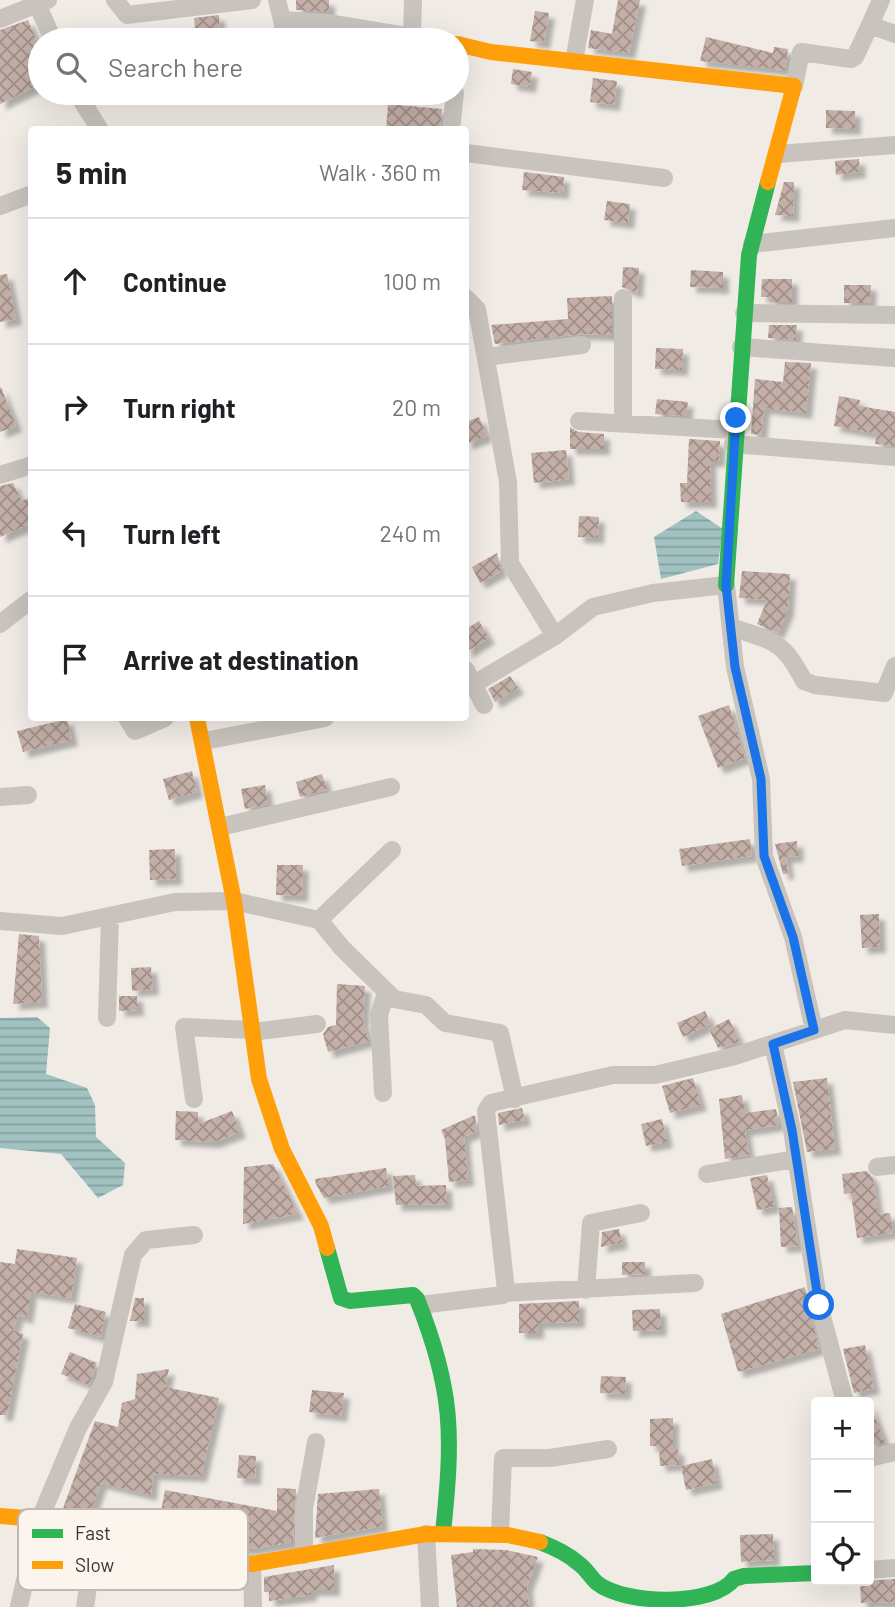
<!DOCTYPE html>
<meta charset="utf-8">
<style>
:root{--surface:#fff;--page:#f6f6f6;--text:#202124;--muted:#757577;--line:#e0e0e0}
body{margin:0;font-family:Barlow,sans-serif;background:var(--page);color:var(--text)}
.controls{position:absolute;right:21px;bottom:21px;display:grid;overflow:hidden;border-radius:7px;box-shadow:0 7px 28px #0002}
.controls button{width:63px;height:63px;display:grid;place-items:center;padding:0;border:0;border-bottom:2px solid var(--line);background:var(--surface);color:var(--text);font:35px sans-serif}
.stop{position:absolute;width:21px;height:21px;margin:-16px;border:5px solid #1a73e8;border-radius:50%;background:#fff}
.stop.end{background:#1a73e8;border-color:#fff;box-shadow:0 2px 7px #0008}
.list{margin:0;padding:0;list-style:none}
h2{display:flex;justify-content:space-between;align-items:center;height:91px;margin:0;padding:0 28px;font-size:30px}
h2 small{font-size:23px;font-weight:400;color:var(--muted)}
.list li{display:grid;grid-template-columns:46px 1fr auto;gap:21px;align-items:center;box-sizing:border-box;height:126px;padding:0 28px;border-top:2px solid var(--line)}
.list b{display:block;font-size:26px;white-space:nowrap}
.list em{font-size:23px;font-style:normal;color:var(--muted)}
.icon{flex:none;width:38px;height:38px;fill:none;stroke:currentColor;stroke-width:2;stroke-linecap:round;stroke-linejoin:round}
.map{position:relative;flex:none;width:895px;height:1607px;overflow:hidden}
.search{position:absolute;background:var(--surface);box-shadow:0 7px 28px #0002;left:28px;top:28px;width:441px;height:77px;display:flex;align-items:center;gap:18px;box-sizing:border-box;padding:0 24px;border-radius:38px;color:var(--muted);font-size:26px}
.panel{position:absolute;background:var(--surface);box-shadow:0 7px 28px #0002;left:28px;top:126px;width:441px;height:595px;border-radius:7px}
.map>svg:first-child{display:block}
.water{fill:url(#water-rules)}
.building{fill:url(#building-cross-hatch);filter:url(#shadow)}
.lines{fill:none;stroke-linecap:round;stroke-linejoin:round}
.street{stroke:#c9c3be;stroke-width:18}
.fast{stroke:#30b455;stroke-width:16}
.slow{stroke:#ff9f0a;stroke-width:16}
.route{stroke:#1a73e8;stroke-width:9}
.key{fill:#fbf5ee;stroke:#c1bab4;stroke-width:2}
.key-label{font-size:19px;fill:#3b302b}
</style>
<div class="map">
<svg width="895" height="1607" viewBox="0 0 895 1607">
<defs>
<pattern id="water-rules" width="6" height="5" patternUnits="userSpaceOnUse" patternTransform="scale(1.75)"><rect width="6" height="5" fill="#a1c2c1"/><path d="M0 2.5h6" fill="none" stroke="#849e9d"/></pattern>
<pattern id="building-cross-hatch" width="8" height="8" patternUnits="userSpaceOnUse" patternTransform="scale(1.75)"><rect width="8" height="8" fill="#c3afa7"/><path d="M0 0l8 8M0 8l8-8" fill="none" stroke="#a08f88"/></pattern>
<filter id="shadow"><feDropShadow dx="6" dy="6" stdDeviation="2" flood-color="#0004"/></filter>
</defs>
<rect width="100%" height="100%" fill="#f0ebe5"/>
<path class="water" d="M696,511L723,529L718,564L661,579L654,537Z
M37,1017L50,1028L46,1074L87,1088L95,1105L96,1137L125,1163L123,1185L98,1198L61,1154L0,1148V1018Z"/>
<path class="building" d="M296,0H329V12L296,10Z
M618,0H640L629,53L588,48L591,30L612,34Z
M535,11L549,13L544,43L530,41Z
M219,15L220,40H196L194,18Z
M28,20L40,48V84L0,104V30Z
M706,37L773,53L774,47L788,49L785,70L700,61Z
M513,69L532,72L530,87L511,84Z
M593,78L617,81L614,105L590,102Z
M388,104L442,109L440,130H386Z
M826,110L855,111V129L826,128Z
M859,159L860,172L836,175L835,161Z
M524,172L564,177L563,193L522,190Z
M784,182H794L793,216L775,215Z
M607,201L630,204L628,223L604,220Z
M623,267L639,268L637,293L622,287Z
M691,270L723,272V288L690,287Z
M7,274L16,319L0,322V275Z
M762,279H792V302H770V297H761Z
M844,285H871L870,303H844Z
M612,296V335L581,334L495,344L491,325L568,319L567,298Z
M769,325H797L796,340L768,338Z
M656,348L683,349L682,370L655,369Z
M785,362L811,363L806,413L764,408L761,435L751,434L755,379L783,382Z
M1,387L16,426L0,432V388Z
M839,396L860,400L859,406L895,412V446L875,444L877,434L834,426Z
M657,399L688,402L686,416L655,414Z
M479,417L487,436L466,444V422Z
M570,427L578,432L604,434V449H570Z
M689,439L720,441L719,461H710L711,502H681L680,483H687Z
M566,450L569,479L534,483L531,453Z
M13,483L21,501L32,497V523L0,537V486Z
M579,516L599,517L598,538L578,537Z
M497,553L501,571L480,583L472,567Z
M742,571L790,574L788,610L778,633L757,624L767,600L739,598Z
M479,621L489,638L466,652V629Z
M510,676L518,688L495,702L488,689Z
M729,705L745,758L718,768L698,716Z
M67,719L72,740L23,752L17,731Z
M192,771L197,792L169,800L163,779Z
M322,774L327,790L300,797L296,782Z
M265,785L268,804L245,809L241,789Z
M750,839L752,856L682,866L679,849Z
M797,841L798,856L786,857L788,874H783L775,844Z
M175,849L176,879L150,880L149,850Z
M277,865H303L302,896L276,895Z
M879,914L880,947L862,948L860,915Z
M19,934L39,936L42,1002L13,1004Z
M151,967L153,989L132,991L131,968Z
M337,984L365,986L363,1022L369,1041L328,1052L323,1034L328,1027L336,1025Z
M119,996H137L138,1010L119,1011Z
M705,1011L711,1024L683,1037L677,1023Z
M729,1019L740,1042L718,1048L709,1029Z
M693,1078L701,1105L670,1113L662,1086Z
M827,1078L835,1149L807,1152L793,1082Z
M742,1095L745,1113L776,1109L779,1125L745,1130L749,1155L725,1159L719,1099Z
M522,1108L525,1120L499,1125L498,1113Z
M176,1111L198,1112V1124L232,1111L240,1132L214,1142L175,1140Z
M475,1115L477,1131L464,1137L468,1180L449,1182L445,1139L441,1130Z
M662,1119L667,1142L646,1146L641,1124Z
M273,1164L298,1214L243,1224L244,1167Z
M386,1168L389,1186L324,1198L316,1184L315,1179Z
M867,1171L873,1178L878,1214L890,1213L893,1233L857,1238L851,1193L844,1194L842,1174Z
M415,1175L416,1186L446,1185L447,1204L396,1205L393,1176Z
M767,1175L774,1207L757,1210L750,1178Z
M792,1207L798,1246L781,1247L779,1208Z
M619,1229L622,1243L601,1247L602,1232Z
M17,1249L77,1258L71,1298L31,1292L27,1318L18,1315L13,1330L23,1334L7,1415H0V1262L15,1264Z
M622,1262H645V1274L622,1275Z
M805,1287L819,1349L738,1372L721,1314Z
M135,1298H144V1321H130Z
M579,1301V1322L538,1323V1333H519V1304Z
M75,1304L106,1312L100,1337L68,1328Z
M660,1309L661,1330L633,1331L632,1310Z
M865,1345L874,1388L854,1393L843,1349Z
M70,1352L97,1363L89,1385L61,1374Z
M169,1369L165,1387L219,1398L201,1476L153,1474L151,1495L101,1483L89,1517L62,1511L95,1421L118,1427L122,1403L135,1399L137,1374Z
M601,1376L626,1377L625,1394L600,1393Z
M312,1390L344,1393L341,1416L309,1412Z
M869,1402L885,1443L869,1446Z
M673,1418V1449H678L679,1465L660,1466L659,1446H650V1419Z
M239,1455L256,1456L255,1479L237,1478Z
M712,1459L717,1483L686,1490L681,1466Z
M277,1488L296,1489L293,1542L251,1549L201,1547L157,1533L165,1490L277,1511Z
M379,1489L382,1526L315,1538L318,1494Z
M773,1534L774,1560L741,1562L740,1535Z
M473,1549L506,1550L538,1557L527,1586L529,1607H457L451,1555L473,1552Z
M334,1565V1590H311V1595L269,1601V1592H264V1577Z
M895,1579V1602L861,1603L860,1581Z"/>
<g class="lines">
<path class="street" d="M115,0L127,15L252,0
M277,0L282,20L327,23L431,40
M37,4L53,40
M0,19L48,0
M282,20L285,40
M870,25L881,0
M412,37L413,0
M574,61L585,0
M457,66L459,45
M794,86L801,52L851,59L855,57L870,25L895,34
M77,93L100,130
M451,130L455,93
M466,153L664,178
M778,154L895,145
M0,206L32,194
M752,244L895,228
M466,298L477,309L508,482L510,563L555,636
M744,313L895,315
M741,347L895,358
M486,357L582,345
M579,421L734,430
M623,423V298
M733,444L895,457
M0,475L32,465
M0,624L32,599
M731,627C774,642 782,639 804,681L815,685L884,693L895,666
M466,670L484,705
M474,684L555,636L593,607L653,593L726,585L735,667L761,779L764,856L793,937L814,1030
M127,718L135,731L165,718
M204,741L325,718
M0,797L28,795
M220,827L391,787
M319,920L342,948L394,999L426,1005L445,1023L500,1033L515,1099
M0,921L62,926L175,902L234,901L319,920L392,850
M107,1018L110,916
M252,1032L317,1024
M773,1044L792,1130L819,1305L845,1402
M383,1093L379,1015L386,993
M194,1099L184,1027L252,1030
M877,1167L895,1165
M707,1174L796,1159
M586,1290L591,1223L641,1213
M505,1293L695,1283
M420,1305L503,1295L506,1290L486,1111L491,1103L613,1075H655L735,1056L845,1020L895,1025
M869,1458L895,1452
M426,1534L430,1607
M500,1534L503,1458H550L608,1449
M304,1555V1509L316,1442
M252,1564L253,1607
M869,1570L895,1568
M19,1606L39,1521L78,1428L104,1382L133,1255L146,1240L194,1235
M85,1607L96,1536"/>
<path class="fast" d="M726,585L749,255L768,182
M327,1248L341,1298L350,1301L413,1295L417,1299C454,1391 453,1436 443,1533
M540,1542C553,1547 568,1554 578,1563C586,1568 590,1577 597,1583C625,1605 713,1607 734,1579L744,1576L816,1573"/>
<path class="slow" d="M457,44L491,52L794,86L768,182
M197,718L234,901L259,1079L282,1149L321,1226L327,1248
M0,1516L26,1518L155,1548L198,1562L252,1564L426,1534L508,1535L540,1542"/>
</g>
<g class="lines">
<path class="route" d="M736,418L726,585L735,667L761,779L764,856L793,937L814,1030L773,1044L792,1130L819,1305"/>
</g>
<rect x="18" y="1509" width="230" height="81" rx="10" class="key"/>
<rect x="32" y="1529" width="31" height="9" fill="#30b455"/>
<rect x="32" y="1561" width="31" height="8" fill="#ff9f0a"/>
<g class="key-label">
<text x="75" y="1540">Fast</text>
<text x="75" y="1572">Slow</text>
</g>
</svg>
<div class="controls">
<button>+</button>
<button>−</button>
<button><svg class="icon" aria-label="locate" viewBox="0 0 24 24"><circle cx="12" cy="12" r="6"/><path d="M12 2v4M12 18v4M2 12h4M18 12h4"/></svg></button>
</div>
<div class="stop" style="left:819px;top:1305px"></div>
<div class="stop end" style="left:736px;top:418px"></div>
<div class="search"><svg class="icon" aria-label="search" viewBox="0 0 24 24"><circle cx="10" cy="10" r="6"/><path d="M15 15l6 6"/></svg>Search here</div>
<section class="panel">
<h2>5 min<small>Walk · 360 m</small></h2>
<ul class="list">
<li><svg class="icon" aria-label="ahead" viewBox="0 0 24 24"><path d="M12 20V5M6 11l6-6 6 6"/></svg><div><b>Continue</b></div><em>100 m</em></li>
<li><svg class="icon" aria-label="right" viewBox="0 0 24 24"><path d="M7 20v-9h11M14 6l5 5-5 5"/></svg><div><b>Turn right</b></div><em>20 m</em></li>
<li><svg class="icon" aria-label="left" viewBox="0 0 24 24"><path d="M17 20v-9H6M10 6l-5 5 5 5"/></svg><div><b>Turn left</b></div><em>240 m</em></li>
<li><svg class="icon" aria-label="arrive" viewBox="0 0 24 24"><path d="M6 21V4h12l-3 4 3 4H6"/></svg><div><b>Arrive at destination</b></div></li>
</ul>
</section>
</div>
